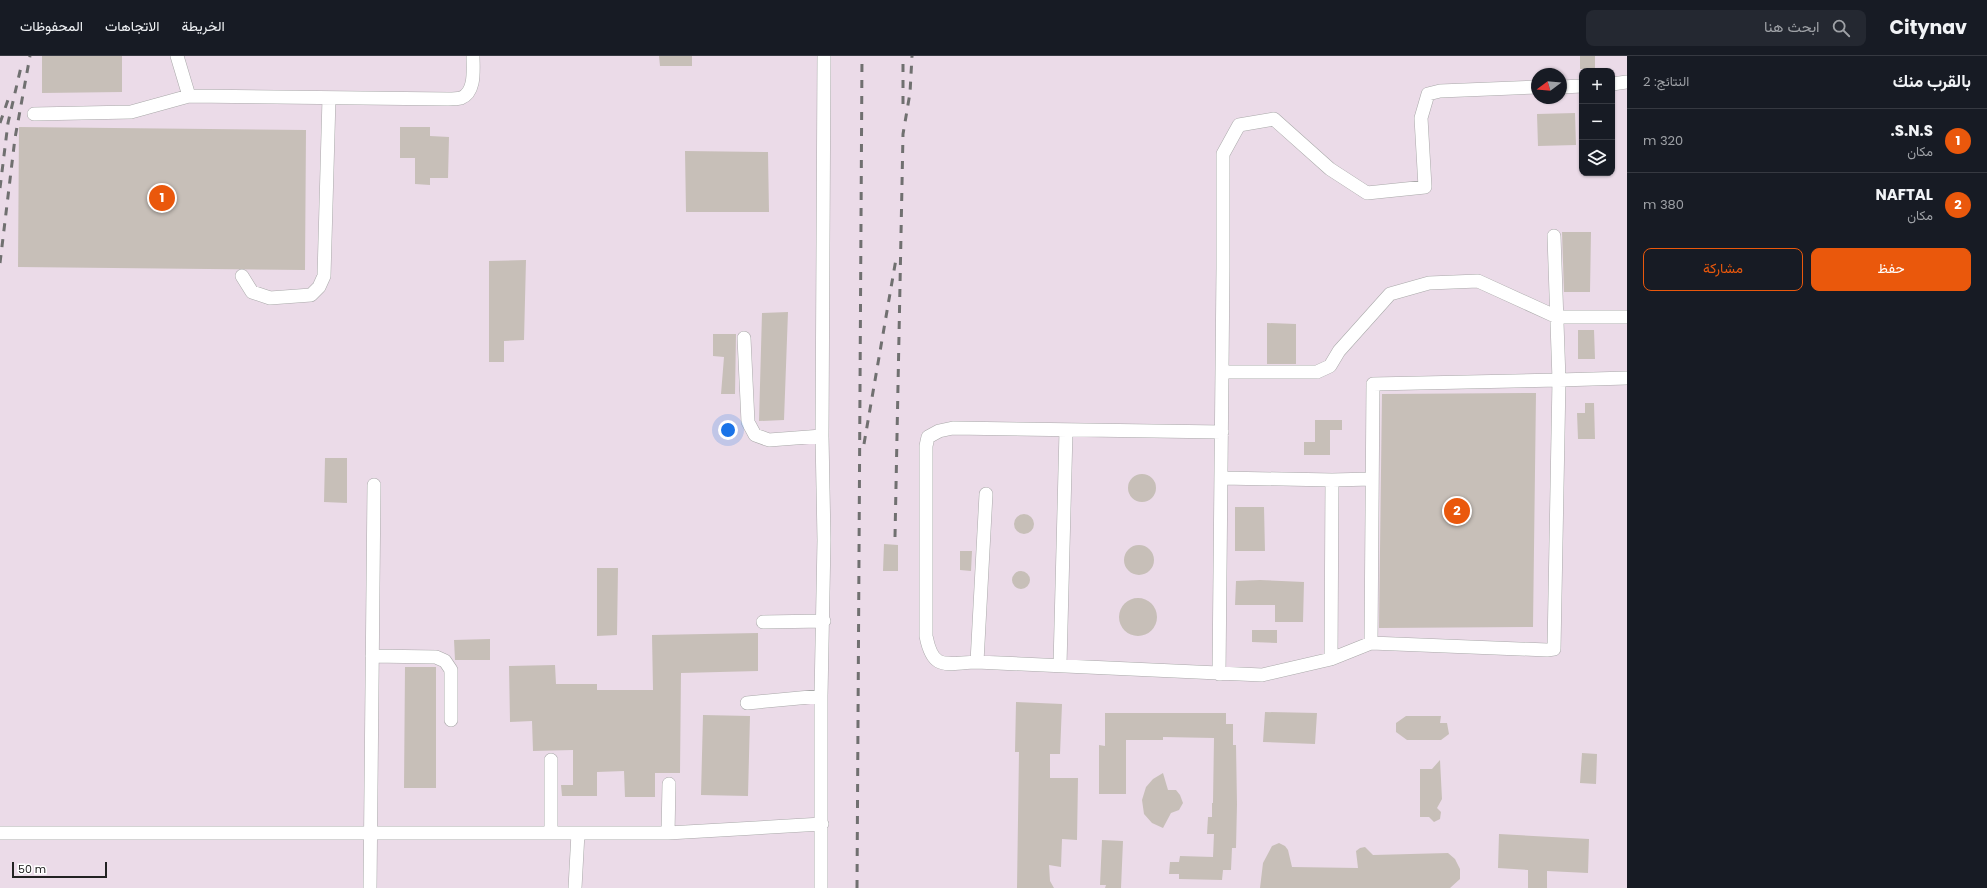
<!DOCTYPE html>
<html lang="ar">
<meta charset="utf-8">
<style>
:root{--surface:#171b24;--page:#242831;--text:#f1f3f6;--muted:#9ea1a6;--line:#363941;--accent:#ea580c}
body{margin:0;font-family:Poppins,Vazirmatn,sans-serif;background:var(--page);color:var(--text);direction:rtl}
.controls{position:absolute;right:12px;top:12px;display:grid;overflow:hidden;border-radius:8px;box-shadow:0 1px 3px #0004}
.controls button{width:36px;height:36px;display:grid;place-items:center;padding:0;border:0;border-bottom:1px solid var(--line);background:var(--surface);color:var(--text);font:20px sans-serif}
.compass{position:absolute;left:1531px;top:12px;width:36px;height:36px;border-radius:50%;background:var(--surface);box-shadow:0 1px 3px #0004;rotate:254deg}
.scale{position:absolute;left:12px;bottom:10px;width:95px;box-sizing:border-box;padding-left:4px;border:2px solid #222;border-top:0;font-size:11px;line-height:14px;white-space:nowrap;color:#222;-webkit-text-stroke:3px #fff;paint-order:stroke}
.you{position:absolute;left:728px;top:374px;width:14px;height:14px;margin:-10px;border:3px solid #fff;border-radius:50%;background:#1a73e8;box-shadow:0 0 0 6px #1a73e833}
.badge{display:grid;place-items:center;width:26px;height:26px;border-radius:50%;background:var(--accent);color:#fff;font-size:13px;font-weight:700}
.pin{position:absolute;translate:-50% -50%;border:2px solid #fff;box-shadow:0 1px 4px #0006}
.list{margin:0;padding:0;list-style:none}
h2{display:flex;justify-content:space-between;align-items:center;height:52px;margin:0;padding:0 16px;font-size:17px}
h2 small{font-size:13px;font-weight:400;color:var(--muted)}
.list li{display:grid;grid-template-columns:26px 1fr auto;gap:12px;align-items:center;box-sizing:border-box;height:64px;padding:0 16px;border-top:1px solid var(--line)}
.list b{display:block;font-size:15px;white-space:nowrap}
.list p{margin:0;font-size:13px;white-space:nowrap;color:var(--muted)}
.list em{font-size:13px;font-style:normal;color:var(--muted)}
.actions{display:flex;gap:8px;padding:12px 16px}
.actions a{flex:1;padding:9px 0;border:1px solid var(--accent);border-radius:8px;text-align:center;font-size:14px;color:var(--accent)}
.actions .main{background:var(--accent);color:#fff}
.icon{flex:none;width:22px;height:22px;fill:none;stroke:currentColor;stroke-width:2;stroke-linecap:round;stroke-linejoin:round}
.map{position:relative;flex:none;width:1627px;height:832px;overflow:hidden;direction:ltr}
header{display:flex;align-items:center;gap:24px;box-sizing:border-box;height:56px;padding:0 20px;background:var(--surface);border-bottom:1px solid var(--line)}
header strong{font-size:19px}
nav{display:flex;gap:22px;margin-inline-start:auto;font-size:14px}
.search{width:280px;height:36px;background:var(--page);display:flex;align-items:center;gap:10px;box-sizing:border-box;padding:0 14px;border-radius:8px;color:var(--muted);font-size:15px}
main{display:flex}
aside{flex:1;background:var(--surface)}
.map>svg:first-child{display:block}
.industrial{fill:#ebdbe8;fill-rule:evenodd}
.building{fill:#c7bfb8}
.lines{fill:none;stroke-linecap:round;stroke-linejoin:round}
.minor-casing{stroke:#a9a9a9;stroke-width:14}
.minor{stroke:#fff;stroke-width:13}
.rail{stroke:#707070;stroke-width:3;stroke-dasharray:8 8;stroke-linecap:butt}
</style>
<header>
<strong>Citynav</strong>
<div class="search"><svg class="icon" aria-label="search" viewBox="0 0 24 24"><circle cx="10" cy="10" r="6"/><path d="M15 15l6 6"/></svg>ابحث هنا</div>
<nav><a>الخريطة</a><a>الاتجاهات</a><a>المحفوظات</a></nav>
</header>
<main>
<aside>
<h2>بالقرب منك<small>النتائج: 2</small></h2>
<ul class="list">
<li><span class="badge">1</span><div><b>S.N.S.</b><p>مكان</p></div><em>320 m</em></li>
<li><span class="badge">2</span><div><b>NAFTAL</b><p>مكان</p></div><em>380 m</em></li>
</ul>
<div class="actions"><a class="main">حفظ</a><a>مشاركة</a></div>
</aside>
<div class="map">
<svg width="1627" height="832" viewBox="0 0 1627 832">
<rect width="100%" height="100%" fill="#f2efe9"/>
<path class="industrial" d="M0,0H1627V832H0ZM1582,15H1612V117H1582ZM1537,18H1561V42H1537Z"/>
<path class="building" d="M42,0H122V36L42,37Z
M659,0H692V10H660Z
M1580,0H1595V13H1580Z
M1575,57L1576,89L1538,90L1537,58Z
M19,71L306,74L305,214L18,211Z
M400,71H430V80L449,81L448,122H430V129L415,128V102H400Z
M685,95L768,96L769,156H686Z
M1562,176H1591L1590,236H1564Z
M526,204L524,284L504,285V306H489V205Z
M788,256L784,364L759,365L762,257Z
M1267,267L1296,268V308H1267Z
M1578,274H1594L1595,303H1578Z
M713,278H736L735,338H721L724,301L713,300Z
M1536,337L1533,571L1379,572L1382,338Z
M1585,347H1594L1595,383H1578L1577,357H1585Z
M1315,364H1342V374H1330V399H1304V386H1315Z
M325,402H347V447L324,446Z
M1128 432a14 14 0 1 1 28 0a14 14 0 1 1-28 0Z
M1235,451H1264L1265,495H1235Z
M1014 468a10 10 0 1 1 20 0a10 10 0 1 1-20 0Z
M884,488L898,489V515H883Z
M1124 504a15 15 0 1 1 30 0a15 15 0 1 1-30 0Z
M960,495H972L971,515L960,514Z
M597,512H618L617,579L597,580Z
M1012 524a9 9 0 1 1 18 0a9 9 0 1 1-18 0Z
M1260,524L1304,526L1303,566H1275V549H1235L1236,525Z
M1119 561a19 19 0 1 1 38 0a19 19 0 1 1-38 0Z
M1252,574H1277V587L1252,586Z
M758,577V615L681,617L680,717H655V741H625L624,715L597,716V740H562L561,729H573V694L533,695L532,665L510,666L509,610L555,609L556,628H597V634H653L652,579Z
M490,583V604H455L454,584Z
M405,611H436V732H404Z
M1016,646L1062,648L1060,698H1050V722H1078L1077,784L1062,783L1061,811L1049,809L1050,825L1054,832H1017L1019,696H1015Z
M1265,656L1317,657L1315,688L1263,686Z
M1105,657H1226V668H1233V689H1236L1237,748L1236,792H1232L1231,814H1223L1222,824L1179,823V818H1169L1170,806H1179L1180,800L1213,801L1214,778H1207L1208,761H1212V747H1213L1214,682L1163,681V684H1126V738H1099V689L1105,690Z
M703,659L750,660L748,740L701,739Z
M1406,660H1441L1440,667H1447L1449,678L1441,684H1407L1396,676V667Z
M1582,697L1597,698L1596,728L1580,727Z
M1440,704L1442,743L1437,752L1441,756L1440,763L1434,766L1429,761H1420V713H1432Z
M1163,717L1168,734H1176L1180,739L1183,747L1179,754L1171,757L1163,772L1152,767L1144,758L1142,744L1146,731L1153,723Z
M1499,778L1589,783L1588,817L1547,815V832H1528V814L1498,812Z
M1102,784L1123,785L1121,832H1105L1106,829H1100Z
M1279,787L1285,790L1288,794L1292,811L1358,812L1356,795L1360,792L1365,791L1373,799L1448,797L1455,803L1460,813V823L1450,832H1260L1263,807L1272,790Z"/>
<g class="lines">
<g class="minor-casing">
<path id="minor" d="M177,0L189,40L448,43C452,43 457,43 461,42C476,36 473,13 473,0
M1612,28L1627,26
M1561,31L1582,30
M34,58L131,56L189,40
M1554,180L1559,324L1627,322
M242,220L252,236L270,242L311,239L319,231L324,220L329,42
M744,282L748,366L755,379L769,384L822,380
M1223,316H1317L1330,310L1339,295L1390,238L1429,227L1478,225L1557,261H1627
M1222,422L1332,424L1331,603L1262,619L977,606C946,607 933,616 926,580V390L928,381L939,375L953,372L1222,376
M1332,424L1372,423
M763,566L824,565
M372,600L436,601L445,605L451,614V664
M1331,603L1371,587L1547,594L1554,593L1559,324L1373,328L1371,587
M977,606L986,438
M1060,609L1066,375
M1219,618L1223,212V98L1239,69L1274,63L1330,113L1367,137L1425,131L1421,62L1428,38L1440,35L1537,31
M747,647L821,640
M0,777H668L822,768
M551,777V704
M668,777L669,728
M370,832L374,429
M575,832L578,777
M821,832V640L824,484L822,380L824,0"/>
</g>
<use href="#minor" class="minor"/>
<path class="rail" d="M903,48V0
M0,67L9,41
M0,132L8,67L21,11
M0,207L15,82L30,0
M864,388L896,203
M895,481L903,78L910,37L912,0
M857,832L862,0"/>
</g>
</svg>
<div class="controls">
<button>+</button>
<button>−</button>
<button><svg class="icon" aria-label="layers" viewBox="0 0 24 24"><path d="M12 4l9 5-9 5-9-5zM3 14l9 5 9-5"/></svg></button>
</div>
<svg class="compass" viewBox="-18 -18 36 36"><path d="M0-13l5 13h-10z" fill="#e53935"/><path d="M0 13l5-13h-10z" fill="#9ea1a6"/></svg>
<div class="scale">50 m</div>
<div class="you"></div>
<div class="pin badge" style="left:162px;top:142px">1</div>
<div class="pin badge" style="left:1457px;top:455px">2</div>
</div>
</main>
